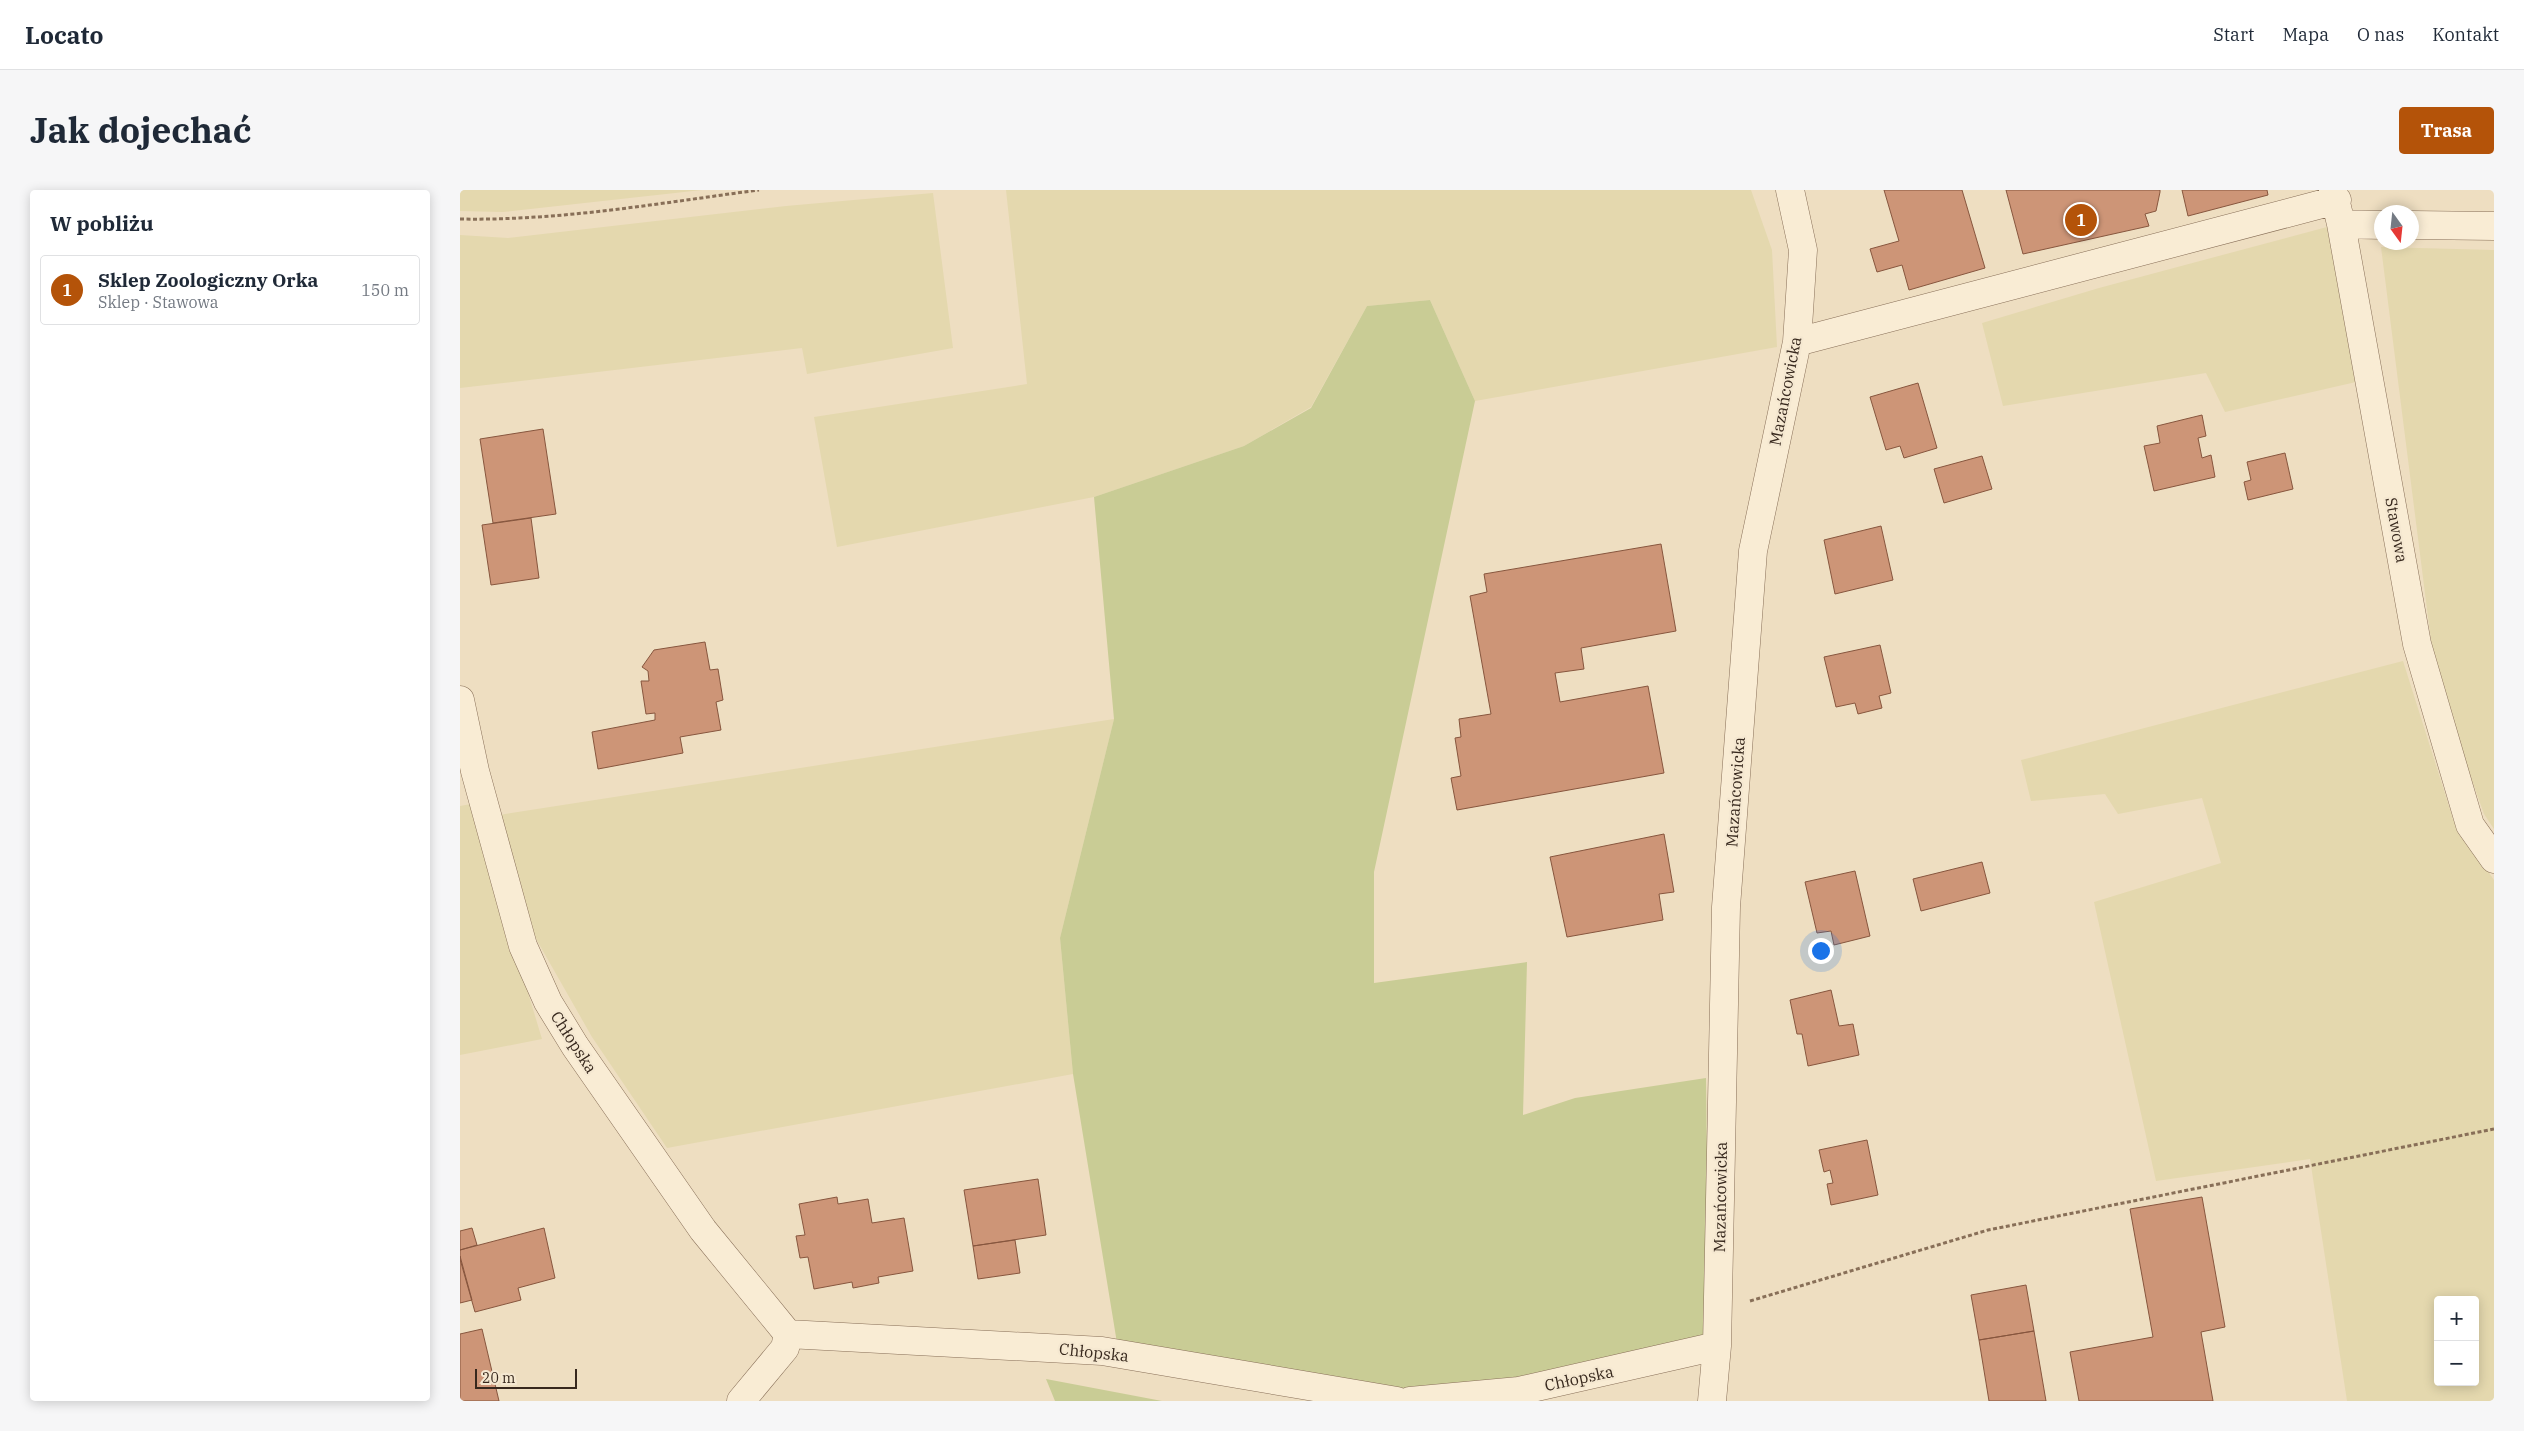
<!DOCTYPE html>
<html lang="pl">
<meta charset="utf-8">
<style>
:root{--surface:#fff;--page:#f6f6f7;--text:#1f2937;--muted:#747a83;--line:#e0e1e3;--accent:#b45309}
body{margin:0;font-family:"IBM Plex Serif",serif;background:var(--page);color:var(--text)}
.controls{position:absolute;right:15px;bottom:15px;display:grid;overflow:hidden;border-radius:5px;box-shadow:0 2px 12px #0003}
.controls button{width:45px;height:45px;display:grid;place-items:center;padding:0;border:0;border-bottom:1px solid var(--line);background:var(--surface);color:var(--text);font:25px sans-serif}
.compass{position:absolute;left:1914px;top:15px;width:45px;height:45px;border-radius:50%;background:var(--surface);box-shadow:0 2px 12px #0003;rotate:165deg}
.scale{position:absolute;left:15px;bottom:12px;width:102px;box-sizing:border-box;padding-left:5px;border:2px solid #37281d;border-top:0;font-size:14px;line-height:18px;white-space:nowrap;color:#37281d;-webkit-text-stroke:4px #f5e8d1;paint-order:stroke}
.you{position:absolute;left:1360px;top:760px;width:18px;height:18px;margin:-12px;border:4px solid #fff;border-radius:50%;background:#1a73e8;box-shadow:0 0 0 8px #1a73e833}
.badge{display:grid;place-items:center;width:32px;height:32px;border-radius:50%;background:var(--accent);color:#fff;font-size:16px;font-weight:700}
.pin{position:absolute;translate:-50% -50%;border:2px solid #fff;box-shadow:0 1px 5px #0006}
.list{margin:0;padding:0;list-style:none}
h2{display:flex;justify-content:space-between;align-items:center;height:65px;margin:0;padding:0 20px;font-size:21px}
h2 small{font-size:16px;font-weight:400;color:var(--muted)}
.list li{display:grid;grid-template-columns:32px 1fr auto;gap:15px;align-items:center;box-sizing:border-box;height:70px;margin:0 10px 10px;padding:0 10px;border:1px solid var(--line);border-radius:5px}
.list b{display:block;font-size:19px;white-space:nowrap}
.list p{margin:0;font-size:16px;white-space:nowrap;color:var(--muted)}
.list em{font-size:16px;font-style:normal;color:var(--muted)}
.map{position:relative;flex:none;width:2034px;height:1211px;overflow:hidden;border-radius:5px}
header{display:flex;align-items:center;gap:30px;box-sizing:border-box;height:70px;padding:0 25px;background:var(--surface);border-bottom:1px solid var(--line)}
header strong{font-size:24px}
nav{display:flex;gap:28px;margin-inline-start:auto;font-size:18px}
.intro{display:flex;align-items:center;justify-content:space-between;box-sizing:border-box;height:120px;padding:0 30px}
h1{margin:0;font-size:35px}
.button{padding:12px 22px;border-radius:5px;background:var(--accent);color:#fff;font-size:18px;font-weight:700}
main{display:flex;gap:30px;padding:0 30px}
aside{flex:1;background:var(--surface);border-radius:5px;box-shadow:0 2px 12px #0003}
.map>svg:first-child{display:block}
.farmland{fill:#e4d8ae;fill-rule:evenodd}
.green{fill:#c9cc95}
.building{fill:#cd9577;stroke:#87563e}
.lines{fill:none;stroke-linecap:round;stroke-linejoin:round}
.minor-casing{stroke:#886f58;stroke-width:29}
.path{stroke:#886f58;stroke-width:3;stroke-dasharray:4 2.5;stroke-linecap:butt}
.minor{stroke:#f9ecd4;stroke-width:28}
.labels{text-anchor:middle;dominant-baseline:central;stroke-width:4.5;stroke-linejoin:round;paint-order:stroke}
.street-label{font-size:16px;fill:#37281d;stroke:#f5e8d1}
</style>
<header>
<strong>Locato</strong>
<nav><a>Start</a><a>Mapa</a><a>O nas</a><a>Kontakt</a></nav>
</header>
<div class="intro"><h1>Jak dojechać</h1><a class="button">Trasa</a></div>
<main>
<aside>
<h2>W pobliżu<small></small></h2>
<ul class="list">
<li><span class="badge">1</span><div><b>Sklep Zoologiczny Orka</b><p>Sklep · Stawowa</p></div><em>150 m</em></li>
</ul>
</aside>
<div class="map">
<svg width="2034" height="1211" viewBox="0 0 2034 1211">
<rect width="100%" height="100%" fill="#eedec1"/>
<path class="farmland" d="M0,0H242L43,22L0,21Z
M546,0H1291L1312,60L1317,157L1015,211L970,110L907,116L851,217L784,256L634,307L377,357L354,227L567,194Z
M473,3L493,158L347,184L342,158L0,198V45L48,48L326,16Z
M1867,37L1896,192L1765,222L1746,183L1543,216L1522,133L1639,98Z
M1921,57L2034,60V639L2024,624L1976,490Z
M1943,471L1994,632L2034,690V1211H1887L1850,969L1696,991L1634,712L1761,673L1742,608L1658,624L1645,604L1571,611L1561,570ZM1978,1110H2015V1192H1978Z
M654,529L600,748L613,884L207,958L132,847L75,747L39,625Z
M11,614L82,849L0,865V616Z"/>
<path class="green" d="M970,110L1015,211L914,682V793L1067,772L1063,925L1115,908L1246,888L1249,1148L1057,1190L942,1202L657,1153L613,884L600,748L654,529L634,307L784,256L851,218L907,116Z
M586,1189L702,1211H595Z"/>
<path class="building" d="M1424,0H1502L1525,78L1449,100L1442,75L1417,82L1410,59L1439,51Z
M1546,0H1700V2L1696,21L1685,24L1689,36L1563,64Z
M1722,0H1807L1808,5L1728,26Z
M1458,193L1477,258L1444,268L1440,256L1426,260L1410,207Z
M1742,225L1746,246L1738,248L1742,268L1751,265L1755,287L1694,301L1684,256L1700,253L1697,236Z
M83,239L96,324L33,333L20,249Z
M1825,263L1833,299L1788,310L1784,292L1791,290L1787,272Z
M1522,266L1532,299L1484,313L1474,279Z
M71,328L79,388L31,395L22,335Z
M1421,336L1433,390L1375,404L1364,350Z
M1201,354L1216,441L1121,458L1124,479L1095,483L1100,512L1188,496L1204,583L997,620L991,588L1001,586L995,548L1001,547L999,529L1031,524L1010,406L1027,402L1024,384Z
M245,452L250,480L258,479L263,510L256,512L261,540L220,547L223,563L138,579L132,542L195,530V523L186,524L181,491H189L188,481L182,477L194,460Z
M1420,455L1431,503L1419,506L1422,518L1398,524L1395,513L1376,517L1364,467Z
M1204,644L1214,702L1199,704L1203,730L1107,747L1090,667Z
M1522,672L1530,703L1461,721L1453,689Z
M1395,681L1410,746L1374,755L1371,741L1357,743L1345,692Z
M1371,800L1379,836L1393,834L1399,865L1348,876L1342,844H1337L1330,810Z
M1407,950L1418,1005L1371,1015L1367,994L1373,993L1370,980L1364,982L1359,960Z
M578,989L586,1045L513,1056L504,1000Z
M377,1007L378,1014L408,1009L412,1033L444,1028L453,1081L418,1087L419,1093L393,1098L392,1092L354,1099L348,1067L340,1068L336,1046L345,1045L339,1014Z
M1742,1007L1765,1137L1741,1142L1753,1211H1619L1610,1162L1693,1147L1670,1019Z
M12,1038L17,1055L0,1060V1041Z
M84,1038L95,1088L58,1098L61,1110L15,1122L0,1069V1060Z
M555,1050L560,1083L518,1089L513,1056Z
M0,1066L12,1110L0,1113Z
M1566,1095L1574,1141L1519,1150L1511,1105Z
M22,1139L39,1211H0V1144Z
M1574,1141L1586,1211H1529L1519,1150Z"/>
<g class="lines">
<g class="minor-casing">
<path id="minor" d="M1873,0L1881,34L1957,454L2010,635L2034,669
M1881,34L1922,35
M1952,35L2034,36
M1337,152L1877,10
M0,510L15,581L63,756L88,812L115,856L243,1040L328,1144L642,1161L937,1211
M281,1211L325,1158L328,1144
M950,1211L1059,1201L1257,1156
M1252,1211L1257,1156L1266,717L1293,361L1337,152L1343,60L1330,0"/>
</g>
<path class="path" d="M0,29C100,31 200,13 299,0
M1290,1111L1528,1040L2034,939"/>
<use href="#minor" class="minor"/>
</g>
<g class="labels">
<g class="street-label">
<text transform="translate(1325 201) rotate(-79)">Mazańcowicka</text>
<text transform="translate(1937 340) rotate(80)">Stawowa</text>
<text transform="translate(1275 602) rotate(-86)">Mazańcowicka</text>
<text transform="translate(114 852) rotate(57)">Chłopska</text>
<text transform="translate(1260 1007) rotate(-89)">Mazańcowicka</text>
<text transform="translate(634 1162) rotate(6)">Chłopska</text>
<text transform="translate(1119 1188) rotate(-12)">Chłopska</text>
</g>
</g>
</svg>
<div class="controls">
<button>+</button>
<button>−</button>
</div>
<svg class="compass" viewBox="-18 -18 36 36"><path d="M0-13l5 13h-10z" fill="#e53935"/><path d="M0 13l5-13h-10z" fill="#747a83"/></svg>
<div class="scale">20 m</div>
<div class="you"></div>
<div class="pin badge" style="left:1621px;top:30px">1</div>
</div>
</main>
